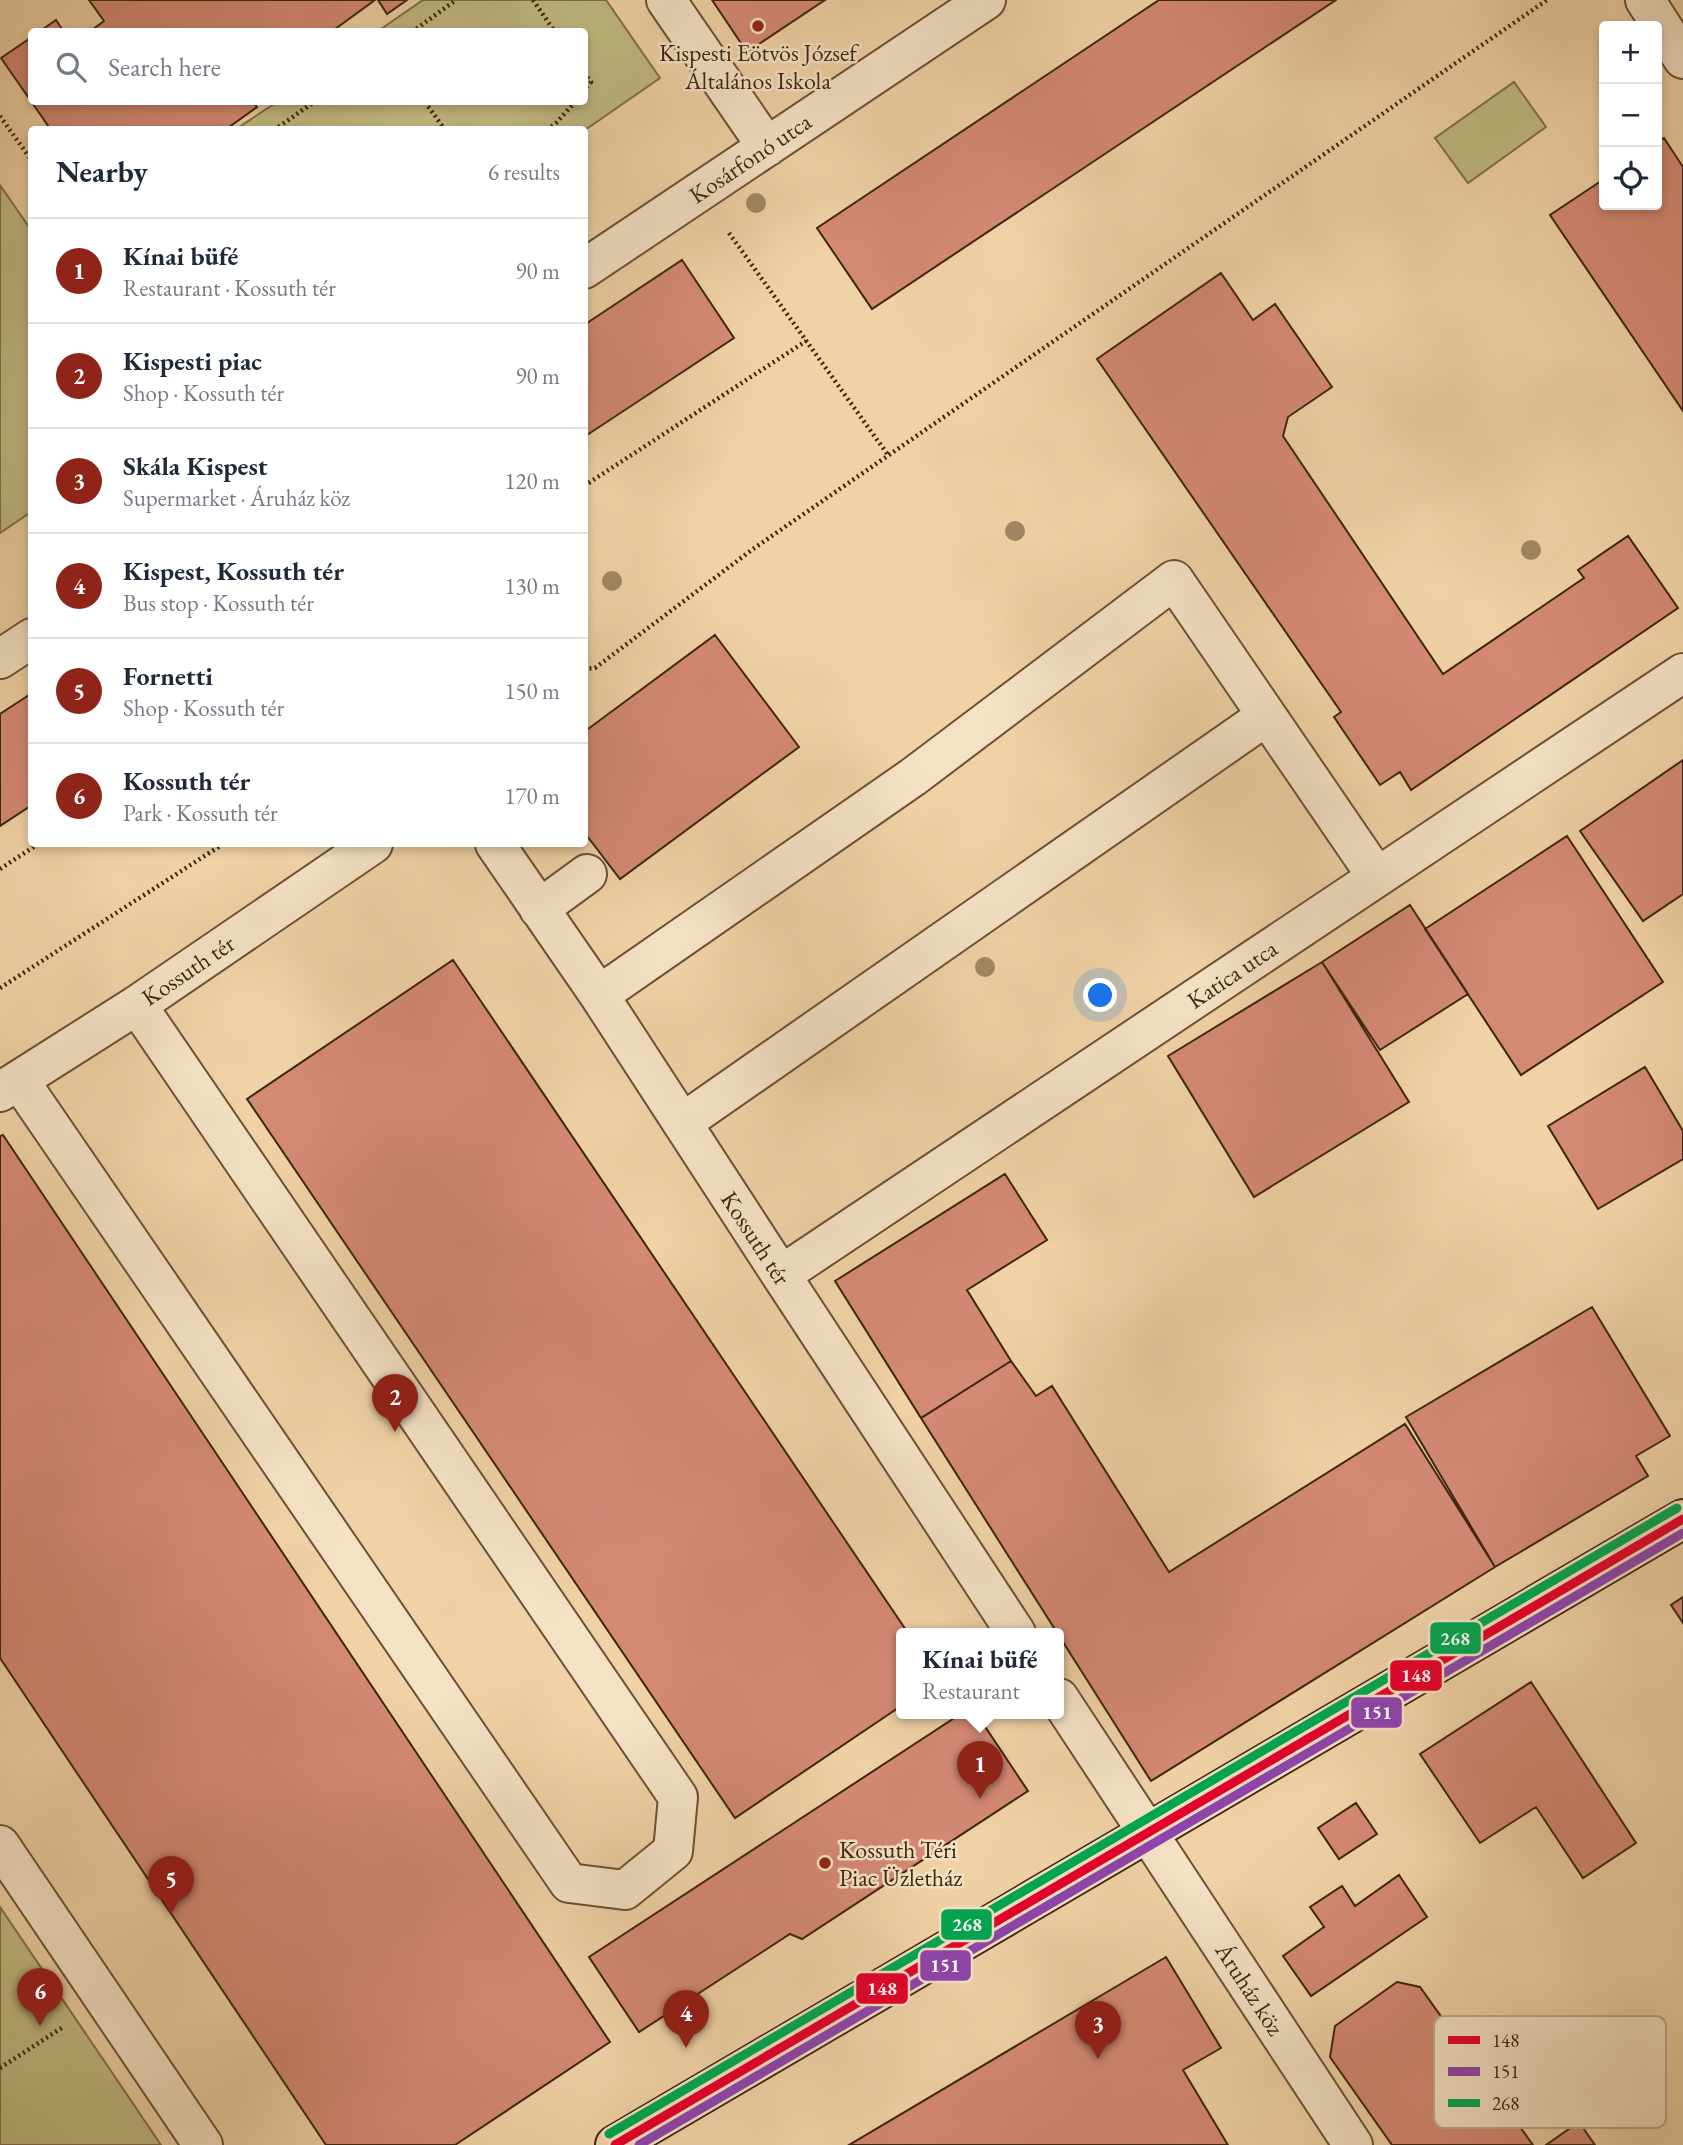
<!DOCTYPE html>
<meta charset="utf-8">
<style>
:root{--surface:#fff;--page:#f2f2f3;--text:#1f2937;--muted:#747a83;--line:#e0e1e3;--accent:#8f2418}
body{margin:0;font-family:"EB Garamond",serif;background:var(--page);color:var(--text)}
.controls{position:absolute;right:21px;top:21px;display:grid;overflow:hidden;border-radius:7px;box-shadow:0 4px 10px #0003}
.controls button{width:63px;height:63px;display:grid;place-items:center;padding:0;border:0;border-bottom:2px solid var(--line);background:var(--surface);color:var(--text);font:35px sans-serif}
.you{position:absolute;left:1101px;top:996px;width:24px;height:24px;margin:-18px;border:5px solid #fff;border-radius:50%;background:#1a73e8;box-shadow:0 0 0 10px #1a73e833}
.badge{display:grid;place-items:center;width:46px;height:46px;border-radius:50%;background:var(--accent);color:#fff;font-size:23px;font-weight:700}
.pin{position:absolute;translate:-50% -58px;filter:drop-shadow(0 2px 4px #0008)}
.pin::after{content:'';position:absolute;top:37px;width:24px;height:21px;background:inherit;clip-path:polygon(0 0,100% 0,50% 100%)}
.popup{position:absolute;left:896px;top:1628px;width:168px;height:91px;box-sizing:border-box;display:grid;place-content:center;border-radius:7px;background:var(--surface);filter:drop-shadow(0 2px 5px #0005);font-size:23px;white-space:nowrap;color:var(--muted)}
.popup b{font-size:26px;color:var(--text)}
.popup::after{content:'';position:absolute;left:50%;top:100%;margin-left:-14px;border:14px solid transparent;border-top-color:var(--surface)}
.list{margin:0;padding:0;list-style:none}
h2{display:flex;justify-content:space-between;align-items:center;height:91px;margin:0;padding:0 28px;font-size:30px}
h2 small{font-size:23px;font-weight:400;color:var(--muted)}
.list li{display:grid;grid-template-columns:46px 1fr auto;gap:21px;align-items:center;box-sizing:border-box;height:105px;padding:0 28px;border-top:2px solid var(--line)}
.list b{display:block;font-size:26px;white-space:nowrap}
.list p{margin:0;font-size:23px;white-space:nowrap;color:var(--muted)}
.list em{font-size:23px;font-style:normal;color:var(--muted)}
.icon{flex:none;width:38px;height:38px;fill:none;stroke:currentColor;stroke-width:2;stroke-linecap:round;stroke-linejoin:round}
.map{position:relative;flex:none;width:1683px;height:2145px;overflow:hidden}
.search{position:absolute;background:var(--surface);box-shadow:0 4px 10px #0003;left:28px;top:28px;width:560px;height:77px;display:flex;align-items:center;gap:18px;box-sizing:border-box;padding:0 24px;border-radius:7px;color:var(--muted);font-size:26px}
.panel{position:absolute;background:var(--surface);box-shadow:0 4px 10px #0003;left:28px;top:126px;width:560px;height:721px;border-radius:7px}
.map>svg:first-child{display:block}
.green{fill:#c1ba82;stroke:#7f7049;stroke-width:2}
.building{fill:#d48975;stroke:#3d2610;stroke-width:2}
.lines{fill:none;stroke-linecap:round;stroke-linejoin:round}
.minor-casing{stroke:#6a5136;stroke-width:42}
.major-casing{stroke:#3d2610;stroke-width:42}
.path{stroke:#3d2610;stroke-width:4.5;stroke-dasharray:2 3.5;stroke-linecap:butt}
.minor{stroke:#f5e2c5;stroke-width:38}
.major{stroke:#f0d2a6;stroke-width:38}
.bus-1-casing{stroke:#f5e2c5;stroke-width:14}
.bus-2-casing{stroke:#f5e2c5;stroke-width:14}
.bus-3-casing{stroke:#f5e2c5;stroke-width:14}
.bus-1{stroke:#e4002b;stroke-width:9}
.bus-2{stroke:#8e44ad;stroke-width:9}
.bus-3{stroke:#00a651;stroke-width:9}
.tree{fill:#a08863}
.poi-dot{fill:#8f2418;stroke:#f5e2c5;stroke-width:2.5}
.labels{text-anchor:middle;dominant-baseline:central;stroke-width:5;stroke-linejoin:round;paint-order:stroke}
.poi-label{font-size:24px;fill:#3d2610;stroke:#f5e2c5}
.street-label{font-size:24px;fill:#3d2610;stroke:#f5e2c5}
.key{fill:#f5e2c5;stroke:#beaa8f;stroke-width:2}
.key-label{font-size:19px;fill:#3d2610}
.line-badge{stroke:#f5e2c5;stroke-width:2.5}
.badge-label{font-size:19px;text-anchor:middle;font-weight:bold;fill:#fff}
</style>
<div class="map">
<svg width="1683" height="2145" viewBox="0 0 1683 2145">
<rect width="100%" height="100%" fill="#f0d2a6"/>
<filter id="stains"><feTurbulence type="fractalNoise" baseFrequency=".00286" numOctaves="4"/><feColorMatrix values="0 0 0 0 .2 0 0 0 0 .09 0 0 0 0 .02 0 0 0 .5 -.17"/></filter>
<radialGradient id="worn" r=".72"><stop offset=".6" stop-color="#630" stop-opacity="0"/><stop offset="1" stop-color="#630" stop-opacity=".3"/></radialGradient>
<path class="green" d="M423,0H606L660,78L585,130L236,129L277,102H584V32L378,31Z
M1514,82L1546,127L1468,183L1435,138Z
M0,185L31,230V512L0,533Z
M0,1907L161,2145H0Z"/>
<path class="building" d="M89,0H375L331,32H89L104,21Z
M378,0H407L387,14Z
M712,0H825L747,52Z
M1159,0H1336L872,309L817,228Z
M56,20L64,32H39Z
M32,37V102H253L257,107L225,130H51L1,58Z
M1664,138L1683,167V411L1550,215L1604,179V205H1657V143Z
M682,260L734,338L584,437V325Z
M1221,273L1253,320L1275,304L1332,387L1288,417L1283,436L1443,674L1584,578L1578,570L1628,536L1678,608L1411,790L1400,772L1380,785L1334,717L1341,712L1097,359Z
M715,635L799,747L620,879L584,832V732Z
M32,693V805L0,826V714Z
M1683,760V894L1643,921L1580,831Z
M1567,836L1663,982L1521,1075L1425,929Z
M1410,905L1468,994L1380,1050L1322,962Z
M453,960L908,1633H901V1706L735,1818L247,1099Z
M1322,962L1409,1102L1254,1197L1168,1056Z
M1645,1067L1683,1131V1159L1598,1209L1548,1126Z
M3,1135L610,2042L455,2145H326L0,1658V1136Z
M1005,1174L1047,1240L967,1290L1011,1361L921,1418L835,1281Z
M1592,1307L1670,1436L1636,1456L1648,1476L1495,1567L1406,1417Z
M1011,1361L1036,1396L1052,1386L1169,1572L1405,1424L1495,1567L1151,1781L921,1418Z
M1683,1597V1623L1671,1605Z
M1531,1682L1636,1843L1583,1878L1536,1807L1480,1843L1420,1754Z
M962,1713H976L1028,1791L802,1939L790,1934L639,2032L589,1957Z
M1356,1803L1377,1834L1339,1859L1318,1828Z
M1399,1875L1427,1917L1311,1996L1283,1956L1324,1927L1310,1907L1342,1886L1355,1906Z
M1166,1957L1221,2048L1183,2070L1228,2145H849Z
M1397,1982L1420,1987L1533,2145H1392L1330,2057L1335,2026Z
M1579,2122L1595,2145H1546Z"/>
<g class="lines">
<g class="minor-casing">
<path id="minor" d="M666,0L767,147
M1645,0L1683,59
M584,269L986,0
M0,659L32,638
M495,844L599,995L781,1275L1016,1633
M539,909L587,874
M599,995L913,777L1174,580L1377,877
M19,1080L569,1883L625,1890L673,1851L678,1797L137,1005
M0,1092L137,1005L373,844
M682,1123L1265,717
M781,1275L1683,673
M1059,1698L1353,2145
M0,1845L203,2145"/>
</g>
<g class="major-casing">
<path id="major" d="M615,2145L1683,1519"/>
</g>
<path class="path" d="M533,0L555,32
M412,32L456,0
M584,73L591,82L584,90
M425,102L445,130
M0,116L32,161
M274,130L314,102
M547,130L556,123L575,102
M729,233L888,455
M584,486L806,341
M584,669L595,668L753,549L1547,0
M0,869L38,844
M0,988L223,844
M0,2068L63,2027"/>
<use href="#minor" class="minor"/>
<use href="#major" class="major"/>
<g class="bus-1-casing">
<path id="bus-1" d="M615,2145L1683,1519"/>
</g>
<g class="bus-2-casing">
<path id="bus-2" d="M639,2145L1683,1533"/>
</g>
<g class="bus-3-casing">
<path id="bus-3" d="M609,2134L1677,1508"/>
</g>
<use href="#bus-1" class="bus-1"/>
<use href="#bus-2" class="bus-2"/>
<use href="#bus-3" class="bus-3"/>
</g>
<g class="tree">
<circle cx="756" cy="203" r="10"/>
<circle cx="1015" cy="531" r="10"/>
<circle cx="1531" cy="550" r="10"/>
<circle cx="612" cy="581" r="10"/>
<circle cx="985" cy="967" r="10"/>
</g>
<g class="poi-dot">
<circle cx="758" cy="26" r="7"/>
<circle cx="825" cy="1863" r="7"/>
</g>
<g class="labels">
<g class="poi-label">
<text x="758" y="52">Kispesti Eötvös József<tspan x="758" dy="28">Általános Iskola</tspan></text>
<text x="839" y="1849" text-anchor="start">Kossuth Téri<tspan x="839" dy="28">Piac Üzletház</tspan></text>
</g>
<g class="street-label">
<text transform="translate(750 158) rotate(-34)">Kosárfonó utca</text>
<text transform="translate(188 970) rotate(-34)">Kossuth tér</text>
<text transform="translate(1232 974) rotate(-34)">Katica utca</text>
<text transform="translate(756 1238) rotate(57)">Kossuth tér</text>
<text transform="translate(1250 1989) rotate(57)">Áruház köz</text>
</g>
</g>
<rect x="1434" y="2016" width="232" height="112" rx="10" class="key"/>
<rect x="1448" y="2036" width="32" height="8" fill="#e4002b"/>
<rect x="1448" y="2067" width="32" height="9" fill="#8e44ad"/>
<rect x="1448" y="2099" width="32" height="8" fill="#00a651"/>
<g class="key-label">
<text x="1492" y="2047">148</text>
<text x="1492" y="2078">151</text>
<text x="1492" y="2110">268</text>
</g>
<g class="line-badge">
<rect x="1429" y="1621" width="53" height="34" rx="7" fill="#00a651"/>
<rect x="1389" y="1659" width="54" height="33" rx="7" fill="#e4002b"/>
<rect x="1350" y="1696" width="53" height="33" rx="7" fill="#8e44ad"/>
<rect x="940" y="1908" width="53" height="33" rx="7" fill="#00a651"/>
<rect x="919" y="1949" width="53" height="33" rx="7" fill="#8e44ad"/>
<rect x="855" y="1972" width="54" height="33" rx="7" fill="#e4002b"/>
</g>
<g class="badge-label">
<text x="1455" y="1645">268</text>
<text x="1416" y="1682">148</text>
<text x="1377" y="1719">151</text>
<text x="967" y="1931">268</text>
<text x="945" y="1972">151</text>
<text x="882" y="1995">148</text>
</g>
<rect width="100%" height="100%" filter="url(#stains)"/>
<rect width="100%" height="100%" fill="url(#worn)"/>
</svg>
<div class="controls">
<button>+</button>
<button>−</button>
<button><svg class="icon" aria-label="locate" viewBox="0 0 24 24"><circle cx="12" cy="12" r="6"/><path d="M12 2v4M12 18v4M2 12h4M18 12h4"/></svg></button>
</div>
<div class="you"></div>
<div class="pin badge" style="left:980px;top:1799px">1</div>
<div class="popup"><b>Kínai büfé</b>Restaurant</div>
<div class="pin badge" style="left:395px;top:1432px">2</div>
<div class="pin badge" style="left:1098px;top:2059px">3</div>
<div class="pin badge" style="left:686px;top:2048px">4</div>
<div class="pin badge" style="left:171px;top:1914px">5</div>
<div class="pin badge" style="left:40px;top:2026px">6</div>
<div class="search"><svg class="icon" aria-label="search" viewBox="0 0 24 24"><circle cx="10" cy="10" r="6"/><path d="M15 15l6 6"/></svg>Search here</div>
<section class="panel">
<h2>Nearby<small>6 results</small></h2>
<ul class="list">
<li><span class="badge">1</span><div><b>Kínai büfé</b><p>Restaurant · Kossuth tér</p></div><em>90 m</em></li>
<li><span class="badge">2</span><div><b>Kispesti piac</b><p>Shop · Kossuth tér</p></div><em>90 m</em></li>
<li><span class="badge">3</span><div><b>Skála Kispest</b><p>Supermarket · Áruház köz</p></div><em>120 m</em></li>
<li><span class="badge">4</span><div><b>Kispest, Kossuth tér</b><p>Bus stop · Kossuth tér</p></div><em>130 m</em></li>
<li><span class="badge">5</span><div><b>Fornetti</b><p>Shop · Kossuth tér</p></div><em>150 m</em></li>
<li><span class="badge">6</span><div><b>Kossuth tér</b><p>Park · Kossuth tér</p></div><em>170 m</em></li>
</ul>
</section>
</div>
